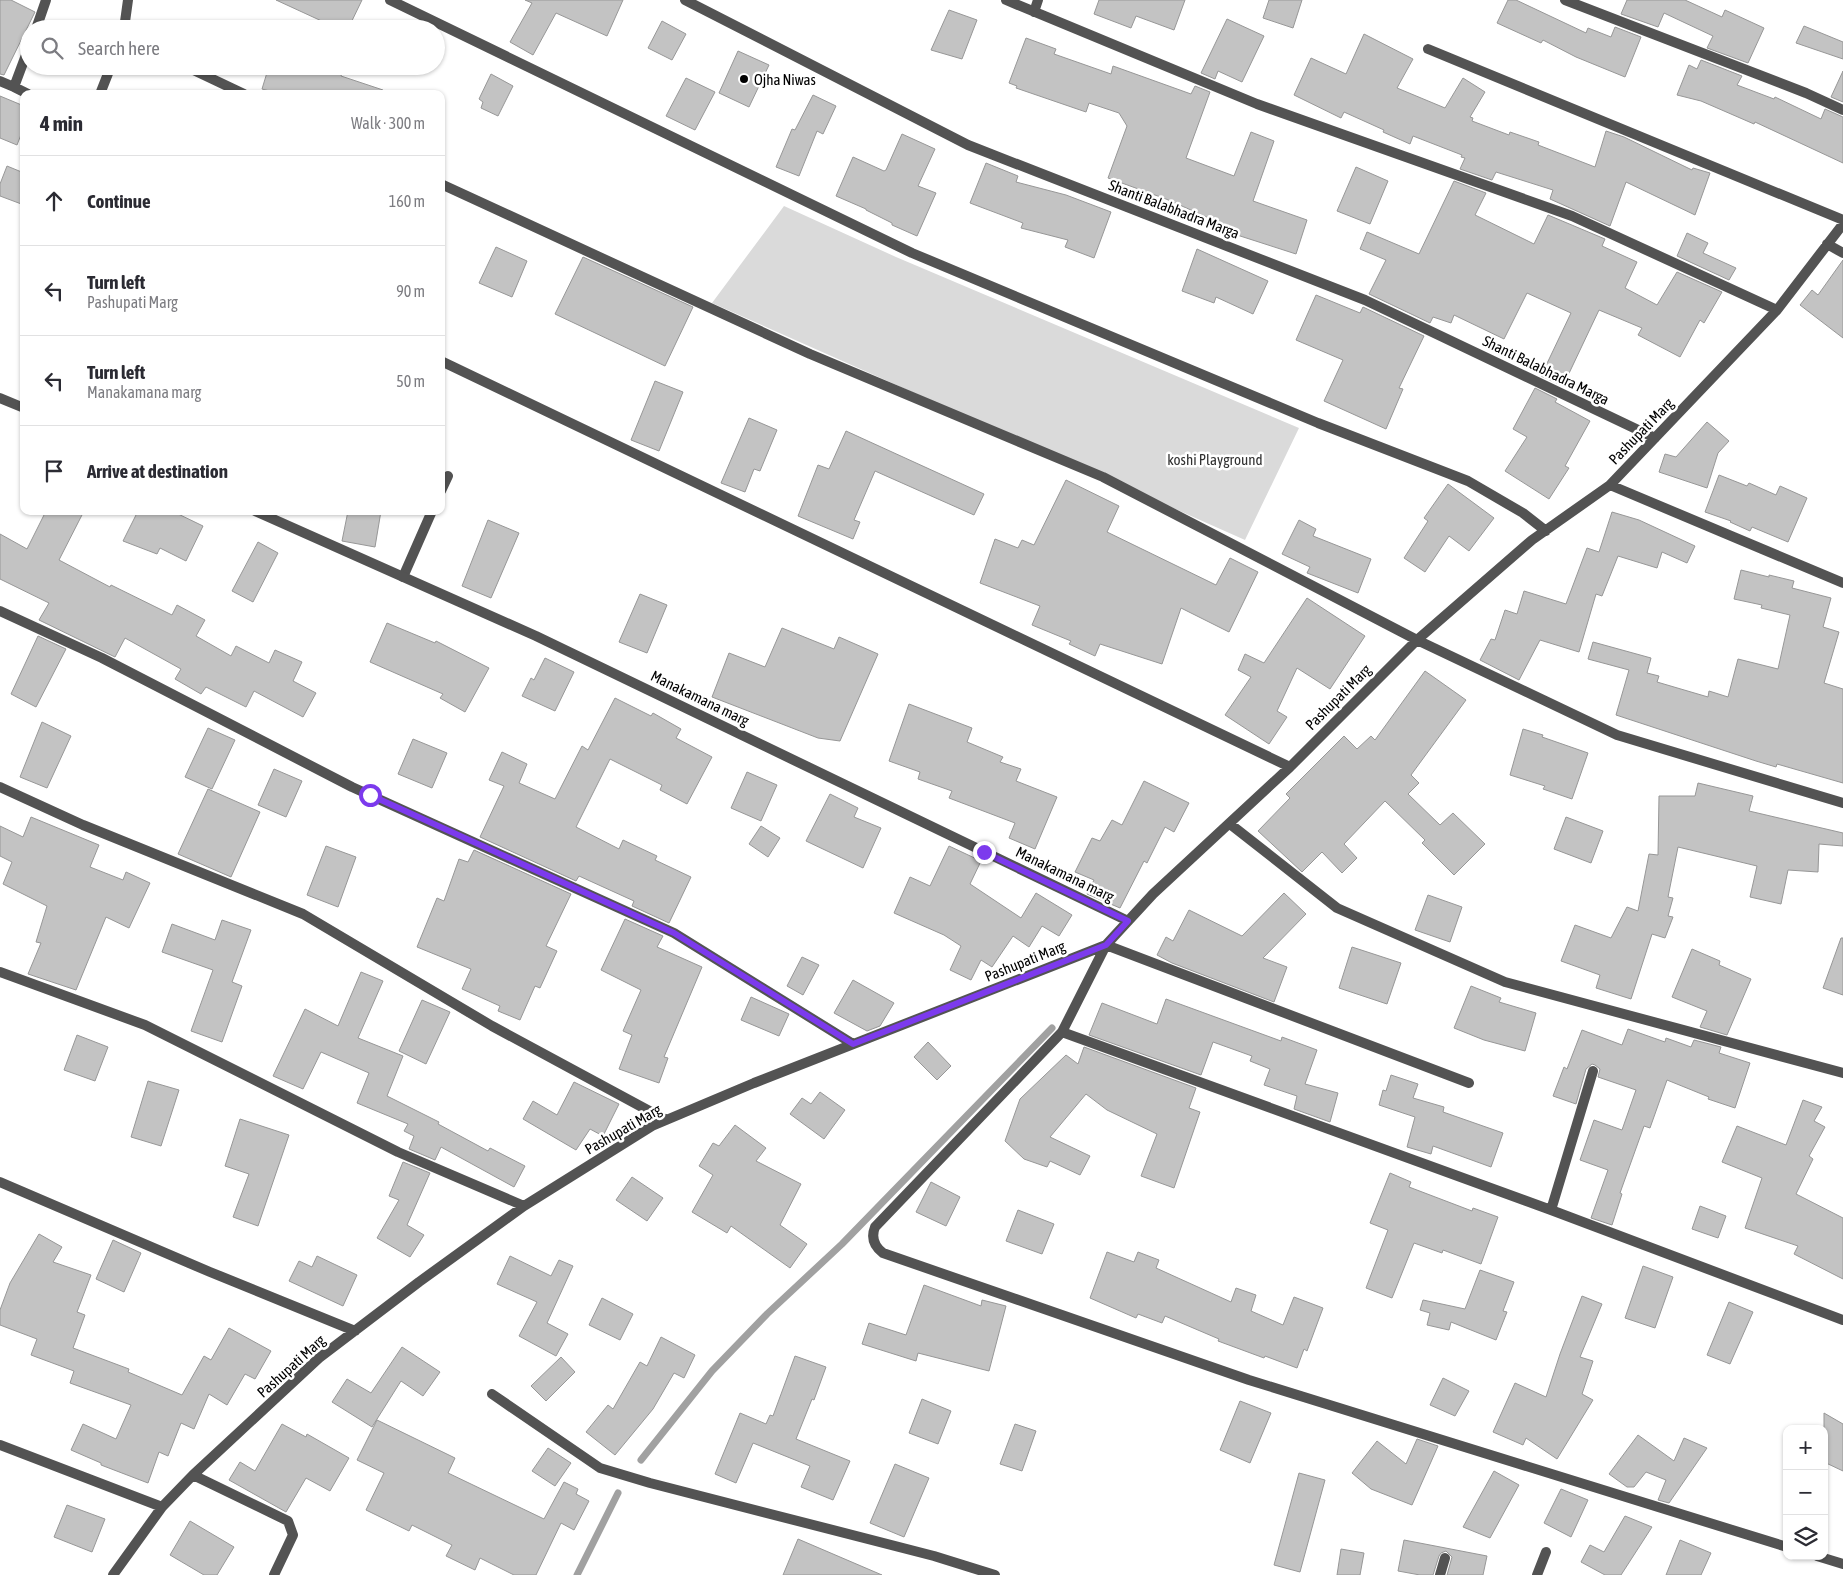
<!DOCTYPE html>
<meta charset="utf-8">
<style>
:root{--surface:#fff;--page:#f2f2f3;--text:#2b2b33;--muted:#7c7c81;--line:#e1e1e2}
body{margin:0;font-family:"Asap Condensed",sans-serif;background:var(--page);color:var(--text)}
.controls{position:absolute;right:15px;bottom:15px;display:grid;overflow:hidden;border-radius:10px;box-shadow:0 1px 4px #0004}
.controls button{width:45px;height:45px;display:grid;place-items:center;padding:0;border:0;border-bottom:1px solid var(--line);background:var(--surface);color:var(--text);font:25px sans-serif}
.stop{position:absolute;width:15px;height:15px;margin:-11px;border:4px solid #7c3aed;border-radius:50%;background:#fff}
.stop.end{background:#7c3aed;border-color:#fff;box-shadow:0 1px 5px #0008}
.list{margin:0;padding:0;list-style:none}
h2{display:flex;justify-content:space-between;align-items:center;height:65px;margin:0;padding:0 20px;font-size:21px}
h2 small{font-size:16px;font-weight:400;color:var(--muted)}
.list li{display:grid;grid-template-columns:32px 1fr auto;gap:15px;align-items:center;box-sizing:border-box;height:90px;padding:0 20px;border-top:1px solid var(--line)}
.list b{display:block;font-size:19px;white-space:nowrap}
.list p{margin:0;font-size:16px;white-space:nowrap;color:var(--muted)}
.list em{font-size:16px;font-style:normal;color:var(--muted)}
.icon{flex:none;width:28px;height:28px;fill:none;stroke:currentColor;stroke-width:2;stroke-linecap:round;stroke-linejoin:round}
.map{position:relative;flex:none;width:1843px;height:1575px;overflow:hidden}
.search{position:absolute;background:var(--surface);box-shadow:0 1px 4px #0004;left:20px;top:20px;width:425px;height:55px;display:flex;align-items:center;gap:12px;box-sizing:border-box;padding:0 18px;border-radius:28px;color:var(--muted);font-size:19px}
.panel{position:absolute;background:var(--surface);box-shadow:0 1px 4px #0004;left:20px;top:90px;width:425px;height:425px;border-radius:10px}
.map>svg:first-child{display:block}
.green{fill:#dadada}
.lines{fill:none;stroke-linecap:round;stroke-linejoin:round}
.stream{stroke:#a1a1a1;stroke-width:7}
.building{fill:#c3c3c3;stroke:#979797}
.service{stroke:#535353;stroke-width:10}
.minor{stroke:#535353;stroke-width:10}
.route{stroke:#7c3aed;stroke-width:6}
.poi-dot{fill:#000;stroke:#fff;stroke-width:2}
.labels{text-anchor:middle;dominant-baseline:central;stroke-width:5;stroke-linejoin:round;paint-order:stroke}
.poi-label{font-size:15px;fill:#000;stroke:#fff;text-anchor:start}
.street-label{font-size:15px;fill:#000;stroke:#fff}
.park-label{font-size:15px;fill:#313131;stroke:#fff}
</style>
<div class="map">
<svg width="1843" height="1575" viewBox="0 0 1843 1575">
<rect width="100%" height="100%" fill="#fff"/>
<path class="green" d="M784,206L896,257L1299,428L1245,540L712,303Z"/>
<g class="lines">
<path class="stream" d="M641,1460L712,1371L767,1314L842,1244L1052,1028
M577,1575L618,1493"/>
</g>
<path class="building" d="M0,0H11L35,12L4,75L0,74Z
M276,0H362L348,29H339Z
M525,0H623L607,36L556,13L533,55L510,42L532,3Z
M1099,0H1185L1174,30L1136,16L1131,28L1094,14Z
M1269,0H1302L1293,28L1263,18Z
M1508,0H1516L1586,33L1588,28L1611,37L1615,27L1641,37L1625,77L1576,57L1543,40L1541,43L1497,23Z
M1627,0H1685L1722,17L1725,10L1764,28L1748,63L1707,48L1713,36L1664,13L1658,27L1621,14Z
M949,10L977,20L962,59L931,50Z
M1227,19L1264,36L1242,82L1218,71L1215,79L1201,73Z
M662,21L686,34L672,60L648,48Z
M1804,26L1843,42V59L1796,43Z
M1364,34L1413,59L1397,88L1445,108L1463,78L1485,92L1470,117L1473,118L1472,121L1509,135L1510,132L1539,142L1538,145L1595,167L1606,131L1624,137L1692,170L1693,168L1710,173L1695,215L1626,182L1610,226L1550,199L1553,190L1496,172L1492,180L1460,169L1465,158L1461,157L1462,155L1413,136L1410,144L1383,132L1384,130L1344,112L1341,118L1294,95L1311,58L1346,74Z
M1026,38L1056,49L1054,54L1111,74L1113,66L1191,94L1195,86L1210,92L1186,158L1234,176L1251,132L1274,141L1253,201L1307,220L1296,254L1206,225L1209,218L1166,199L1108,178L1127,126L1119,113L1089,103L1086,112L1016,88L1017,86L1009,83Z
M738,51L769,65L749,107L719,93Z
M1701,60L1742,76L1737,85L1774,99L1775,97L1821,119L1825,109L1843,117V163L1755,122L1754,124L1701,101L1677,95L1689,65L1697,69Z
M269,66H344L341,76L383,90L382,94H281L262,89Z
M1843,71V102L1831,97Z
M491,74L513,86L498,116L481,108L483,102L479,99Z
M686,78L715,92L695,130L666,116Z
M813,95L836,106L823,134L817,131L799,176L776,167L792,129L795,130Z
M0,96L24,106V127L17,145L0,138Z
M902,134L935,149L918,186L936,193L917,236L892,225V223L866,210V209L836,196L853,157L884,171L886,170Z
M986,163L1018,176L1016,182L1066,195L1111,212L1094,258L1065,247L1068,240L1021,228L1023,223L970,203Z
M7,166L24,173V205L0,196V184Z
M1356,167L1388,181L1370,224L1337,211Z
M1454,181L1486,193L1475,215L1534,244L1548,215L1605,239L1602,246L1637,262L1625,288L1657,305L1677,272L1722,292L1704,323L1700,320L1680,357L1638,335L1642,328L1599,310L1563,386L1541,376L1571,313L1527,293L1504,339L1454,315L1451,323L1433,317L1430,323L1369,294L1386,260L1360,249L1367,232L1419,254Z
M1687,233L1708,243L1703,253L1736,268L1729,280L1677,256Z
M496,247L527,261L512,297L479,283Z
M1197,249L1268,281L1253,314L1216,297L1214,303L1182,291Z
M583,257L693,307L665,366L555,314Z
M1843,260V338L1800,305L1812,290L1818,295Z
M1316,295L1360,313L1363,307L1424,336L1399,388L1403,389L1386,429L1324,401L1343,360L1296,340Z
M655,381L683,392L659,451L631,440Z
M1535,388L1557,399L1555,402L1590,421L1565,466L1569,468L1549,499L1505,471L1527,437L1513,429Z
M749,418L777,430L760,471L754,469L745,492L721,483Z
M1707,422L1729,441L1718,453L1707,488L1659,472L1665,454L1676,457Z
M846,431L984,494L974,515L875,471L854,520L860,522L853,539L798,516L818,465L829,469Z
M1719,475L1747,486L1749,483L1776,495L1780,486L1807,498L1788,542L1752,527L1750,531L1730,522L1731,521L1705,512Z
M1066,480L1119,506L1107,532L1216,585L1230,558L1258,572L1229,632L1181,608L1162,664L1100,644L1095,656L1069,644L1071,641L1032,625L1040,606L980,583L995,539L1018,548L1022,540L1034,545Z
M1448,484L1494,518L1469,551L1449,536L1425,572L1404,558L1428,521L1424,518Z
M46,511H84L59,560L110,587L111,585L172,615L177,605L205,620L196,636L231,656L236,646L269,663L275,650L302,662L293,681L316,693L303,717L254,691L246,707L206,687L201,694L175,679L181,669L125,638L115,657L39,620L49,603L0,579V534L27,549Z
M138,511H172L203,526L186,561L160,548L157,554L123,541Z
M348,511H381L375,547L342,541Z
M1612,512L1639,520L1695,546L1687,563L1662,552L1657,568L1618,556L1602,596L1596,594L1579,652L1540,640L1519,680L1480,660L1491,639L1495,640L1505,610L1517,614L1524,591L1566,604L1587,548L1599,552Z
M488,520L519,533L491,598L462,586Z
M1299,520L1316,529L1313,536L1371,559L1358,593L1307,573L1310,567L1282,554Z
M258,542L278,553L253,602L232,591Z
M1741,570L1769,577V575L1794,581L1792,588L1831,598L1823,627L1839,632L1824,683L1843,689V783L1777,764L1776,767L1756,761L1616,715L1629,670L1588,659L1593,642L1651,658L1647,673L1659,676L1657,682L1708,697L1709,691L1728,697L1738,659L1778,669L1790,615L1761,608L1762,605L1734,599Z
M640,594L667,605L647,653L619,642Z
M1307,598L1365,636L1330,689L1297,668L1277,711L1287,717L1269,744L1225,715L1251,677L1238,670L1245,654L1264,663Z
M387,623L435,643L436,641L489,668L465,712L440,698L443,694L370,662Z
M782,628L834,649L839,637L878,654L840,741L818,738L712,697L729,653L765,667Z
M38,636L66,649L36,707L11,694Z
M545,658L574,672L555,711L522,696L531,678L534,680Z
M1425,671L1466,700L1411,775L1419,783L1408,794L1440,825L1453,813L1485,844L1454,875L1422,843L1425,840L1385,801L1344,844L1357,858L1342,873L1322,852L1302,872L1258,831L1290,798L1286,794L1344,736L1357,749L1371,736L1375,740Z
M615,698L651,716L653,713L681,729L676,738L712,757L687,804L660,790L662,785L610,759L576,827L619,849L623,840L657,856L655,860L691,877L669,923L632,906L634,901L579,876L576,881L480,837L504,786L489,780L502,752L527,764L519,783L555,799L582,746L588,750Z
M909,704L972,728L967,742L1003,757L1000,762L1021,769L1016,781L1057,797L1035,849L1009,838L1015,823L949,798L952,791L918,779L920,772L889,761Z
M42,722L71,736L47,788L20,777Z
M208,728L235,740L212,789L185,777Z
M1523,729L1543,735L1542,737L1588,753L1572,799L1543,789L1545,786L1510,775Z
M413,739L447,753L432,788L398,774Z
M274,769L302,781L286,817L258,805Z
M747,772L777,785L761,821L731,808Z
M1144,781L1189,803L1174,832L1165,827L1147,863L1144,861L1120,908L1087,894L1094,880L1075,872L1092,838L1100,841L1112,820L1122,825Z
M1698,783L1753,796L1749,811L1843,833V846L1819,844L1818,872L1788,870L1781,904L1750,897L1757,866L1678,847L1668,897L1673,898L1668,916L1673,917L1665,938L1652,934L1631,999L1596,988L1600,975L1561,961L1575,925L1611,938L1627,907L1638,911L1649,854L1658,855L1659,796H1695Z
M208,789L260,812L231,877L178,854Z
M830,794L858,808L854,817L881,828L863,868L806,841Z
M31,817L99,845L90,867L123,880L126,872L150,883L129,928L106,917L76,990L28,974L41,943L36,942L47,906L3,884L12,862L0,856V826L23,837Z
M1566,817L1603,831L1591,863L1554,849Z
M761,826L780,838L768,857L749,844Z
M326,846L356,857L338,907L307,895Z
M949,846L981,861L970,884L1021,918L1036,893L1072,915L1059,936L1042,926L1029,947L1013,936L992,967L981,960L971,980L950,970L961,946L944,935L894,913L910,877L930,886Z
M474,850L571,894L546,946L557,951L540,988L535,986L520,1020L498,1011L500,1006L462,989L471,969L417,947L437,898L444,901L459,859L468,862Z
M1284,893L1306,914L1263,958L1287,967L1274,1002L1172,963L1157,955L1166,937L1173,941L1189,910L1242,936Z
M1428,895L1462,907L1450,942L1415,930Z
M625,919L663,936L657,947L702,967L664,1057L668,1058L659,1083L619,1069L632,1035L623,1031L641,990L601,970Z
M222,920L251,930L232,982L242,986L222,1042L191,1031L213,970L162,952L172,924L215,940Z
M1841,938H1843V995L1823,988Z
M1352,947L1401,963L1387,1004L1339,988Z
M1692,949L1720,961L1719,965L1751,979L1727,1035L1700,1027L1707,1011L1672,997Z
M802,957L819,965L803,995L787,986Z
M361,972L383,981L358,1038L403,1056L387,1096L439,1122L438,1124L488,1151L490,1148L525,1166L514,1187L441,1147L435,1160L409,1149L414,1136L404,1131L408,1124L357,1103L369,1073L321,1052L303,1089L273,1076L305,1009L338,1026Z
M853,980L894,1003L880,1026L867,1031L834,1013Z
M1471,986L1501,998L1499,1002L1536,1013L1525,1051L1484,1040L1454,1028Z
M751,997L789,1014L779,1036L741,1020Z
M1166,999L1281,1041L1282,1037L1317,1050L1305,1084L1338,1093L1330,1122L1294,1109L1297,1096L1264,1085L1270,1069L1250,1061L1252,1056L1213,1042L1201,1075L1089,1035L1102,1003L1157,1024Z
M422,1000L450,1012L426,1064L399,1051Z
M1628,1029L1665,1042L1666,1038L1691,1047L1694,1040L1721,1047L1719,1053L1750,1063L1735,1108L1708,1099L1709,1097L1667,1080L1650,1128L1644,1126L1620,1193L1622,1194L1612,1225L1591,1218L1608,1170L1580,1160L1594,1120L1622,1130L1636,1090L1598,1077L1600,1069L1595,1065L1592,1064L1586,1069L1576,1104L1553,1096L1564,1067L1567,1069L1582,1030L1622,1045Z
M77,1035L108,1047L95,1081L64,1070Z
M928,1042L951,1066L937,1080L914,1057Z
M1084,1047L1196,1088L1189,1108L1200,1112L1174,1188L1141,1176L1157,1134L1107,1110L1086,1094L1050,1137L1090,1156L1080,1175L1050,1161L1047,1167L1024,1159L1005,1141L1020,1099L1066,1055L1078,1064Z
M1391,1075L1418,1084L1413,1098L1444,1107L1443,1112L1503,1133L1491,1167L1433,1146L1431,1154L1407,1147L1415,1117L1379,1105L1383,1090L1386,1091Z
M148,1081L179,1090L161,1146L131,1137Z
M574,1082L619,1104L603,1136L590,1129L576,1150L523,1119L533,1101L557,1115Z
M820,1092L845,1110L824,1139L790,1114L802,1098L811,1104Z
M1803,1100L1822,1107L1814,1121L1825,1127L1809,1156L1813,1159L1796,1194L1843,1218V1279L1794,1254L1798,1246L1745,1228L1762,1178L1722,1162L1737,1126L1786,1145Z
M240,1119L289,1135L258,1226L233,1217L249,1174L225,1166Z
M735,1125L766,1148L756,1161L801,1184L780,1225L807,1244L790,1268L731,1226L727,1233L692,1212L713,1175L699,1166L713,1143L719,1146Z
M403,1162L430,1173L407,1225L424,1235L410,1257L377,1238L399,1200L389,1196Z
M1390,1173L1411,1182L1409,1187L1472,1211L1473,1208L1498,1217L1481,1264L1443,1250L1442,1253L1414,1243L1392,1298L1366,1288L1388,1230L1370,1223Z
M632,1177L663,1198L647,1221L616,1200Z
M931,1182L960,1197L946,1226L916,1212Z
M1700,1206L1726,1216L1718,1238L1692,1229Z
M1018,1210L1054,1224L1042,1254L1006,1241Z
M39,1234L62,1247L53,1262L91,1275L77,1312L85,1315L73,1348L129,1369L128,1372L182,1395L204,1356L211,1360L229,1328L271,1351L255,1379L245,1374L227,1405L209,1394L194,1429L181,1423L168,1456L159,1452L148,1483L101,1465V1463L71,1450L83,1424L116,1439L131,1405L70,1383L74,1371L31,1355L37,1339L0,1325V1310L10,1283Z
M113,1240L141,1253L124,1292L96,1279Z
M1107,1252L1134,1262L1138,1252L1159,1260L1156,1268L1231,1302L1236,1288L1256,1295L1251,1311L1283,1325L1294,1297L1323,1308L1307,1351L1304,1349L1297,1368L1265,1356L1264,1358L1218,1341L1219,1339L1165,1316L1162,1323L1138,1314L1136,1318L1090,1298Z
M317,1256L357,1275L343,1306L289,1281L299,1261L312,1267Z
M510,1256L551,1276L559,1260L573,1266L547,1323L568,1334L556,1356L519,1336L537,1302L497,1284Z
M1643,1266L1673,1277L1655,1328L1625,1318Z
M1480,1270L1514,1282L1503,1311L1507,1312L1496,1340L1451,1322L1449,1330L1427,1325L1430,1313L1420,1310L1423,1300L1465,1309Z
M924,1285L981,1306L982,1300L1006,1306L989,1371L918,1353L916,1361L862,1344L869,1323L906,1335Z
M1582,1296L1602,1304L1580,1357L1593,1361L1582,1394L1593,1400L1557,1459L1526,1438L1523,1445L1493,1432L1515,1383L1546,1397L1560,1354Z
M602,1298L633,1314L620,1340L589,1325Z
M1729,1302L1753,1312L1730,1364L1707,1355Z
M661,1337L695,1355L684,1378L674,1373L653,1409L615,1455L586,1432L608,1405L613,1409L640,1362L647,1366Z
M402,1347L440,1372L423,1396L401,1381L372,1427L332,1402L347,1379L371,1393Z
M795,1356L826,1367L814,1400L812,1399L796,1439L850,1461L833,1500L801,1487L810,1466L753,1443L736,1483L715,1474L740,1413L766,1424L770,1415L773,1416Z
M561,1357L575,1372L546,1401L531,1386Z
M1443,1378L1469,1391L1455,1416L1430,1405Z
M922,1399L951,1411L938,1444L909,1433Z
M1240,1401L1271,1413L1250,1463L1220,1450Z
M1824,1413L1843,1424V1471L1824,1462Z
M377,1420L455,1458L448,1473L544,1519L564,1482L578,1489L576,1494L589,1501L574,1530L561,1523L536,1575H514L480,1558L475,1570L446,1556L452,1545L412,1525L409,1531L366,1510L384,1473L357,1460Z
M282,1424L306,1437L307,1434L349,1458L330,1491L306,1478L286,1512L229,1480L240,1462L255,1471Z
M1015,1424L1036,1431L1022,1471L1000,1464Z
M1638,1435L1674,1461L1684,1438L1707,1448L1669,1503L1658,1500L1666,1480L1646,1472L1634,1487H1627L1609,1474Z
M1417,1439L1438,1446L1412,1505L1371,1489L1352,1473L1377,1441L1406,1464Z
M548,1448L571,1463L555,1486L532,1471Z
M895,1464L929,1478L904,1537L870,1523Z
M1494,1471L1519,1485L1490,1538L1463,1527Z
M1299,1473L1325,1480L1300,1572L1274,1565Z
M1561,1489L1588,1500L1571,1537L1544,1523Z
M67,1505L105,1519L92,1552L54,1537Z
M1625,1516L1652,1527L1621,1575H1605L1581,1562L1590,1545L1604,1552Z
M190,1521L234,1547L217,1575H204L170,1555Z
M798,1539L882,1575H783Z
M1404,1540L1487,1556L1483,1575H1447L1452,1557L1446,1551L1441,1553L1439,1556L1433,1575H1420L1398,1571Z
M1680,1540L1711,1553L1701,1575H1666Z
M1341,1549L1364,1553L1360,1575H1337Z"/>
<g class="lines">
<path class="service" d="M441,491L448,476
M403,577L432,511"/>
<path class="minor" d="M390,0L912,253L1318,423L1468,481L1523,513L1546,531
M685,0L968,145L1365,300L1655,438
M1006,0L1257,104L1572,216L1777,310
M1565,0L1806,93L1843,110
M1034,12L1038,0
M36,29L46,0
M124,29L128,0
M1428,49L1843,220
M185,66L244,94
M0,81L14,87
M28,94L14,87L29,47
M100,94L111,66
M441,184L810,354L1103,477L1417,640L1617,735L1843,803
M1827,244L1843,253
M441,361L1290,767
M0,398L24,408
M1610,485L1843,583
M255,511L536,636L1128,921
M0,611L102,658L352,787L674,933L853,1044
M0,787L83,825L303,914L492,1026L666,1120
M1230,824L1337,908L1505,982L1843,1073
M0,972L145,1025L398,1152L524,1206
M1062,1032L1551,1210L1843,1320
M1469,1083L1106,945L1062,1032L875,1227C871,1237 874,1246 883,1253L1249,1380L1787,1547
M0,1182L210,1272L355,1331
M1551,1210L1593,1071
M492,1394L600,1468L650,1483L934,1556L995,1575
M0,1445L162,1507
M193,1475L288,1521L293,1535L274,1575
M1817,1556L1843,1564
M113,1575L162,1507L193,1475L319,1358L419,1282L524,1206L652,1126L754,1083L1106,945L1153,894L1290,767L1417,640L1532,540L1610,485L1777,310L1843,224
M1440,1575L1445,1558
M1537,1575L1546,1552"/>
</g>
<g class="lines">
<path class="route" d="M370,795L674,933L853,1044L1106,945L1128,921L984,852"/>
</g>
<circle class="poi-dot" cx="744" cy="79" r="5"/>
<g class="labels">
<g class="poi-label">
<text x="754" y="79">Ojha Niwas</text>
</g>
<g class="street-label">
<text transform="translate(1174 209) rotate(21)">Shanti Balabhadra Marga</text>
<text transform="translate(1546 370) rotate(26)">Shanti Balabhadra Marga</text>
<text transform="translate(1641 431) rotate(-46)">Pashupati Marg</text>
<text transform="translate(1338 697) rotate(-45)">Pashupati Marg</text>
<text transform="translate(700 698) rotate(26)">Manakamana marg</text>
<text transform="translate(1065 874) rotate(26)">Manakamana marg</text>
<text transform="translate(1025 961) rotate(-22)">Pashupati Marg</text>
<text transform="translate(623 1129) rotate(-30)">Pashupati Marg</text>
<text transform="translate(291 1366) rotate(-42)">Pashupati Marg</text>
</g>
<g class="park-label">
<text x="1215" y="459">koshi Playground</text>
</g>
</g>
</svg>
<div class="controls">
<button>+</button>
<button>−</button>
<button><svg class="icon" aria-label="layers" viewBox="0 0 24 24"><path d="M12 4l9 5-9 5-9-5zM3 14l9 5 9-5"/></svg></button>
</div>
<div class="stop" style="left:370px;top:795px"></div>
<div class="stop end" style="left:984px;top:852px"></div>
<div class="search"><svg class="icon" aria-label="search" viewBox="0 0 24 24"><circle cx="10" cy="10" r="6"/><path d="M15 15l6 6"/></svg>Search here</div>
<section class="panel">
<h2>4 min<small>Walk · 300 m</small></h2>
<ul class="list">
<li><svg class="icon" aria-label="ahead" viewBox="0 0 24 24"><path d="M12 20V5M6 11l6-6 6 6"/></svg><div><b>Continue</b></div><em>160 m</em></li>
<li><svg class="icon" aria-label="left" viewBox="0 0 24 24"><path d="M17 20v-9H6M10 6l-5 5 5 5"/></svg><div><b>Turn left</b><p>Pashupati Marg</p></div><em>90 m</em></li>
<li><svg class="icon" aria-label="left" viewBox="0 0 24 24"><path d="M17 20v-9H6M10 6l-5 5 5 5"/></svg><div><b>Turn left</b><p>Manakamana marg</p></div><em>50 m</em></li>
<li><svg class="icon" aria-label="arrive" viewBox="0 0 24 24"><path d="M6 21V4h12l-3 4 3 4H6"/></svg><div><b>Arrive at destination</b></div></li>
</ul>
</section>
</div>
